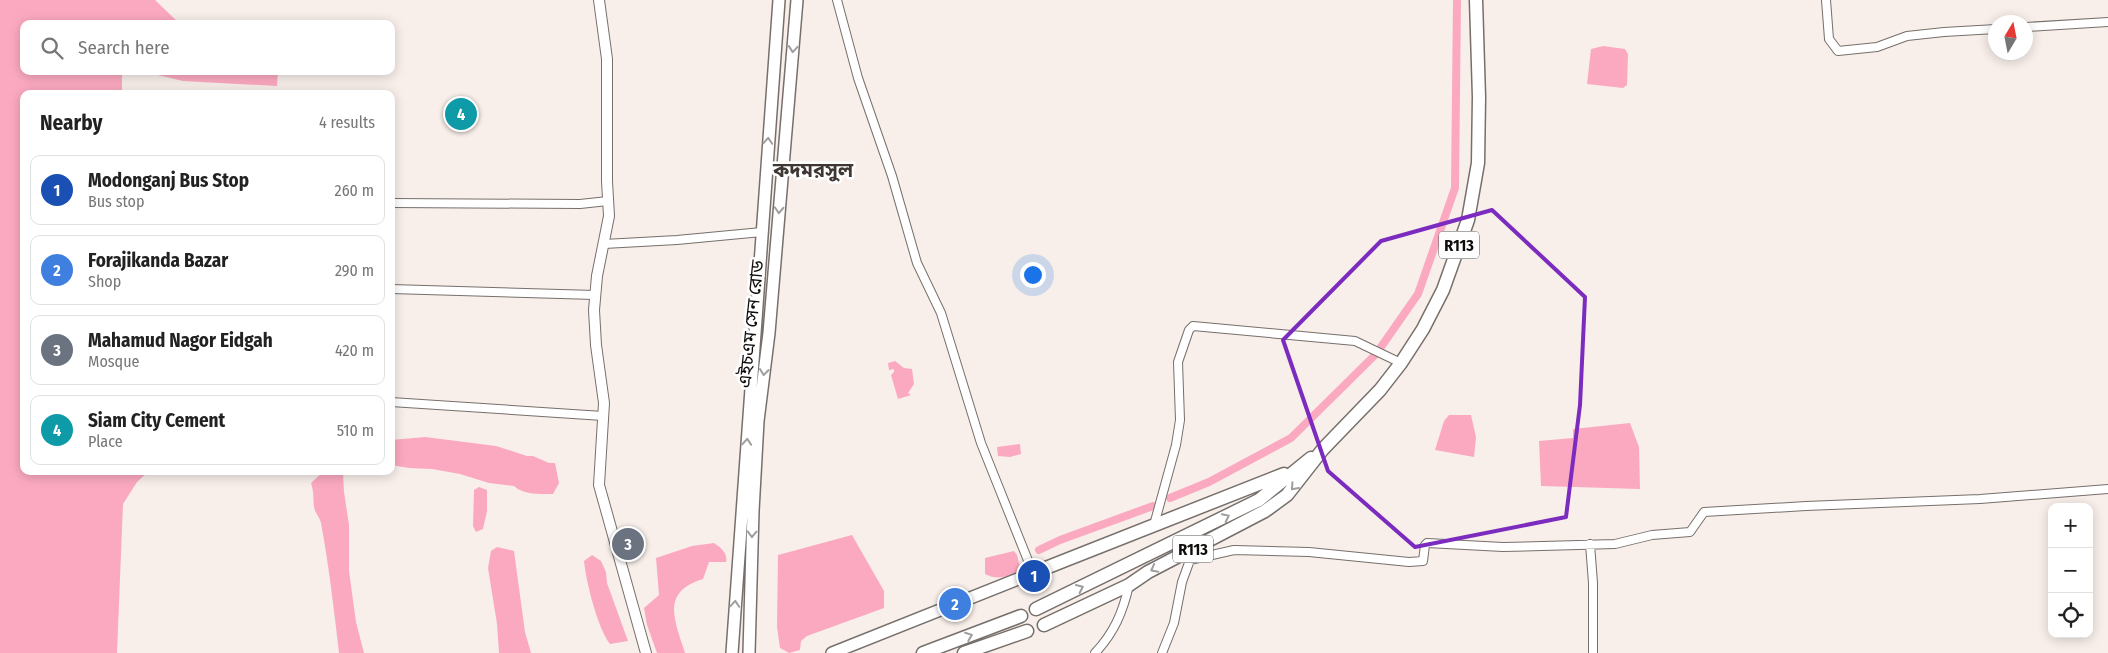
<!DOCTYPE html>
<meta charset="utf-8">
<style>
:root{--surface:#fff;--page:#f6f6f6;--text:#222;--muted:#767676;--line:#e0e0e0;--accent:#2563eb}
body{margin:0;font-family:"Fira Sans Condensed","Noto Sans Bengali",sans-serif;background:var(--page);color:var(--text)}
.controls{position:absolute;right:15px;bottom:15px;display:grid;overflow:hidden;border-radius:10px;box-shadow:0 2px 12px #0003}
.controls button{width:45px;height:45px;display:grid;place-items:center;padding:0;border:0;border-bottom:1px solid var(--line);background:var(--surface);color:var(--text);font:25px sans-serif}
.compass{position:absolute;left:1988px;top:15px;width:45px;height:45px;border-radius:50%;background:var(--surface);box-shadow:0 2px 12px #0003;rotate:10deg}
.you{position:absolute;left:1032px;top:274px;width:18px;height:18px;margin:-12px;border:4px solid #fff;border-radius:50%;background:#1a73e8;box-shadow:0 0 0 8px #1a73e833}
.badge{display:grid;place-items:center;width:32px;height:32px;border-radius:50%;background:var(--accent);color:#fff;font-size:16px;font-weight:700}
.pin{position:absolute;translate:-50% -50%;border:2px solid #fff;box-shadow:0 1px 5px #0006}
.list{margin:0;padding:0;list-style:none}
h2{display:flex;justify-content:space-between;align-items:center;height:65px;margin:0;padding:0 20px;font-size:21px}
h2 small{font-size:16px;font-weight:400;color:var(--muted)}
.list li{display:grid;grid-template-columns:32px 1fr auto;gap:15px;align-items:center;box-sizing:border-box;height:70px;margin:0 10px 10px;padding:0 10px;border:1px solid var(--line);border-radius:10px}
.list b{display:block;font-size:19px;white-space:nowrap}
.list p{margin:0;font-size:16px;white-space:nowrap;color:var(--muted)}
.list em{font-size:16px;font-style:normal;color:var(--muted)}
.icon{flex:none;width:28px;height:28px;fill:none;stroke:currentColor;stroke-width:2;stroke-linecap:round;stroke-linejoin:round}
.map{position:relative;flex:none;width:2108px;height:653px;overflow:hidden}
.search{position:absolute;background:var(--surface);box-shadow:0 2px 12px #0003;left:20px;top:20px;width:375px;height:55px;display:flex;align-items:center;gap:12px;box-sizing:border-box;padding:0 18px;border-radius:10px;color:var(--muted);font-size:19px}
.panel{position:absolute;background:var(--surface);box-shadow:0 2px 12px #0003;left:20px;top:90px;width:375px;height:385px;border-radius:10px}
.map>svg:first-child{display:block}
.water{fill:#fba9c1}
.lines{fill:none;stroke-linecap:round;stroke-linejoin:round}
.canal{stroke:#fba9c1;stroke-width:8}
.minor-casing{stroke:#766f6b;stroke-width:10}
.tertiary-casing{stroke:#766f6b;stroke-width:12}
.secondary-casing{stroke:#766f6b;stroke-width:14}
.primary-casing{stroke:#766f6b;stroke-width:15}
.minor{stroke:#fff;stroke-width:8}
.tertiary{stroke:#fff;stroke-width:10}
.secondary{stroke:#fff;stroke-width:11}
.primary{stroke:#fff;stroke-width:12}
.oneway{stroke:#9f9e9d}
.marked{fill:none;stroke:#7b2cbf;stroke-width:4;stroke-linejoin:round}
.labels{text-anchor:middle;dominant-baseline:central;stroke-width:5;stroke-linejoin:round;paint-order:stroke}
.shield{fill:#fefefe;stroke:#575554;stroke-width:1}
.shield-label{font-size:16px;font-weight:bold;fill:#0f0c0b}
.street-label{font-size:18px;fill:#0f0c0b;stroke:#fefefe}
.quarter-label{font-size:20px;font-weight:bold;fill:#3e3733;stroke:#fefefe}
</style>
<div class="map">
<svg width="2108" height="653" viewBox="0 0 2108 653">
<rect width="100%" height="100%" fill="#f8efea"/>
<path class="water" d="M0,0H155L180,24H24V71H122V94H24V471H149L137,482L123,504L117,653H0Z
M1603,46L1625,49L1628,54L1627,85L1623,88L1587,84L1591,49Z
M141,71H278L277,86L183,81Z
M895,361L904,368L912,369L914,384L908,393L911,395L898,399L891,375L894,372V369L889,370L888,363Z
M1449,415H1471L1476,437L1474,457L1435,450L1444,421Z
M1630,423L1639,447L1640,489L1541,486L1539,441L1573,438V429Z
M425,437L496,446L527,456H533L549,463H555L559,483L553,494C540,494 523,495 514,486L489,483L460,474L432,469L409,468L391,465V440Z
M1020,444L1021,454L1010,457L998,456L997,447Z
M324,471L343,472L344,492L349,525V571L356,622L364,653H339C334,610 329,566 321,523C320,517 314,512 314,506C313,498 314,492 311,483Z
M479,487L487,490V511L483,529L476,532L473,526L474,490Z
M852,535L884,591V608L807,636L801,641L800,650L789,653L780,648L777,627L778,555Z
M714,543C721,548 728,553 726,562H709L703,579C660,592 675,621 685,653H657L647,625L644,608L659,595L656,558L692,546Z
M497,547L514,551L525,632L531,653H499L497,624L488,568L491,551Z
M1014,551L1017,555L1021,571C1009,576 998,581 985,574V558Z
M592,555L601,561L606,572L607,583L628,641L610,644C598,629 586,582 584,561Z"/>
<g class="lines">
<path class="canal" d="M1381,347L1418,294L1455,188L1457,0
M1170,498L1209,482L1291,438L1376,354
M1039,550L1060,540L1153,506"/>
<g class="minor-casing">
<path id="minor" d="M837,0L858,78L892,176L917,263L941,313L981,443L1033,573
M1826,0L1829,39L1838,51L1877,47L1907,36L1944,32L1996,29
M2026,27L2108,22
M391,203L580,204L608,201
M604,244L677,240L762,232
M391,289L595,295
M391,402L603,416
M1154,525L1176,445L1180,420L1178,362L1189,330L1193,326L1355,341L1401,363
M1590,544L1593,583V653
M1095,653C1114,633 1123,612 1129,585
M1162,653L1174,623L1182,582L1190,560L1234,550L1309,552L1409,562L1423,561L1425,545L1427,543L1503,547L1615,544L1652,535L1690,532L1704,512L1806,506L1980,499L2108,489"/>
</g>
<g class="tertiary-casing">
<path id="tertiary" d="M599,0L607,59V181L609,216L597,276L594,310L596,345L604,403L599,485L646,653"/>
</g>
<g class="secondary-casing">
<path id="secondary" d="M732,653L779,0
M749,653L753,511L758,421L769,333L797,0
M832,653L1033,573"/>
</g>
<g class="primary-casing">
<path id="primary" d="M1033,573L1284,474
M1036,609L1259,500L1311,458
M1044,625L1129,585L1148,572L1265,511L1287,495L1323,449L1380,390L1401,363L1423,329L1443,290L1468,220L1478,163L1479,97L1476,0
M923,653L1021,616
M964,653L1027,631"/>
</g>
<use href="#minor" class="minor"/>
<use href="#tertiary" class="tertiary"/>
<use href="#secondary" class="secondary"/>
<use href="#primary" class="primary"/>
</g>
<defs><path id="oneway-chevron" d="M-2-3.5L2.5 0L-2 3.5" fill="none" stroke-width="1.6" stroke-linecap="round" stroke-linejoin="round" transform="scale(1.25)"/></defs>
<g class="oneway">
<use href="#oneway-chevron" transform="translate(793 49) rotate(95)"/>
<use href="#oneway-chevron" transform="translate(768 141) rotate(-86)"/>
<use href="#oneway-chevron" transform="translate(779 210) rotate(93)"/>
<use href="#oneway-chevron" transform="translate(764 372) rotate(97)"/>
<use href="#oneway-chevron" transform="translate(747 442) rotate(-86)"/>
<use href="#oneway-chevron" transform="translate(1294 487) rotate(132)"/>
<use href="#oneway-chevron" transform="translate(1226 517) rotate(-26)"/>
<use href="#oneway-chevron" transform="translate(752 534) rotate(91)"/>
<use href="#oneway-chevron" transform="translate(1154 569) rotate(152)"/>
<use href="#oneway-chevron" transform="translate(1080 588) rotate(-25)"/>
<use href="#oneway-chevron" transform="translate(735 604) rotate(-86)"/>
<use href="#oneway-chevron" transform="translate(969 636) rotate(-21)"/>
</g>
<path class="marked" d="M1492,210L1585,297L1580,405L1566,517L1415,547L1328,471L1283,340L1381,241Z"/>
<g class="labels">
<g class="shield">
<rect x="1439" y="231.5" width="40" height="27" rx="4"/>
<rect x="1173" y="535.5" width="40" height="27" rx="4"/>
</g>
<g class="shield-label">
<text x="1459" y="245">R113</text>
<text x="1193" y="549">R113</text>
</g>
<g class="street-label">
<text transform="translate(751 324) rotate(-84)">এইচএম সেন রোড</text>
</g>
<g class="quarter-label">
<text x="813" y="170">কদমরসুল</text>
</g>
</g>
</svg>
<div class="controls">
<button>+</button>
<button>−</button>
<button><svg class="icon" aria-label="locate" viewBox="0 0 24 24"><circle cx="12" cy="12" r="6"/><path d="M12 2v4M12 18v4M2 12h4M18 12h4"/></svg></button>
</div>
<svg class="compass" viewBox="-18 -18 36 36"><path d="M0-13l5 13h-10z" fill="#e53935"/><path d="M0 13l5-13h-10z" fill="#767676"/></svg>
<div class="you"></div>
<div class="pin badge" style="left:1034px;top:576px;background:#1a4fb4">1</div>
<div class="pin badge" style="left:955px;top:604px;background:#3f7fe0">2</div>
<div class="pin badge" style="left:628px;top:544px;background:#6b7280">3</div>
<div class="pin badge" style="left:461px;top:114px;background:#0f9aa8">4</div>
<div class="search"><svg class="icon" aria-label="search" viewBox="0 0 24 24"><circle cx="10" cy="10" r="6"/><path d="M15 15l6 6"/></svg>Search here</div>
<section class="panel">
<h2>Nearby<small>4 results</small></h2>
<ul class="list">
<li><span class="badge" style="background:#1a4fb4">1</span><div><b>Modonganj Bus Stop</b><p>Bus stop</p></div><em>260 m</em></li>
<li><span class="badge" style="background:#3f7fe0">2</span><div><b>Forajikanda Bazar</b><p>Shop</p></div><em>290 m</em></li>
<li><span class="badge" style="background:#6b7280">3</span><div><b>Mahamud Nagor Eidgah</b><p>Mosque</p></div><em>420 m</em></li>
<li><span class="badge" style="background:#0f9aa8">4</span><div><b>Siam City Cement</b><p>Place</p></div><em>510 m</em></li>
</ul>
</section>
</div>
